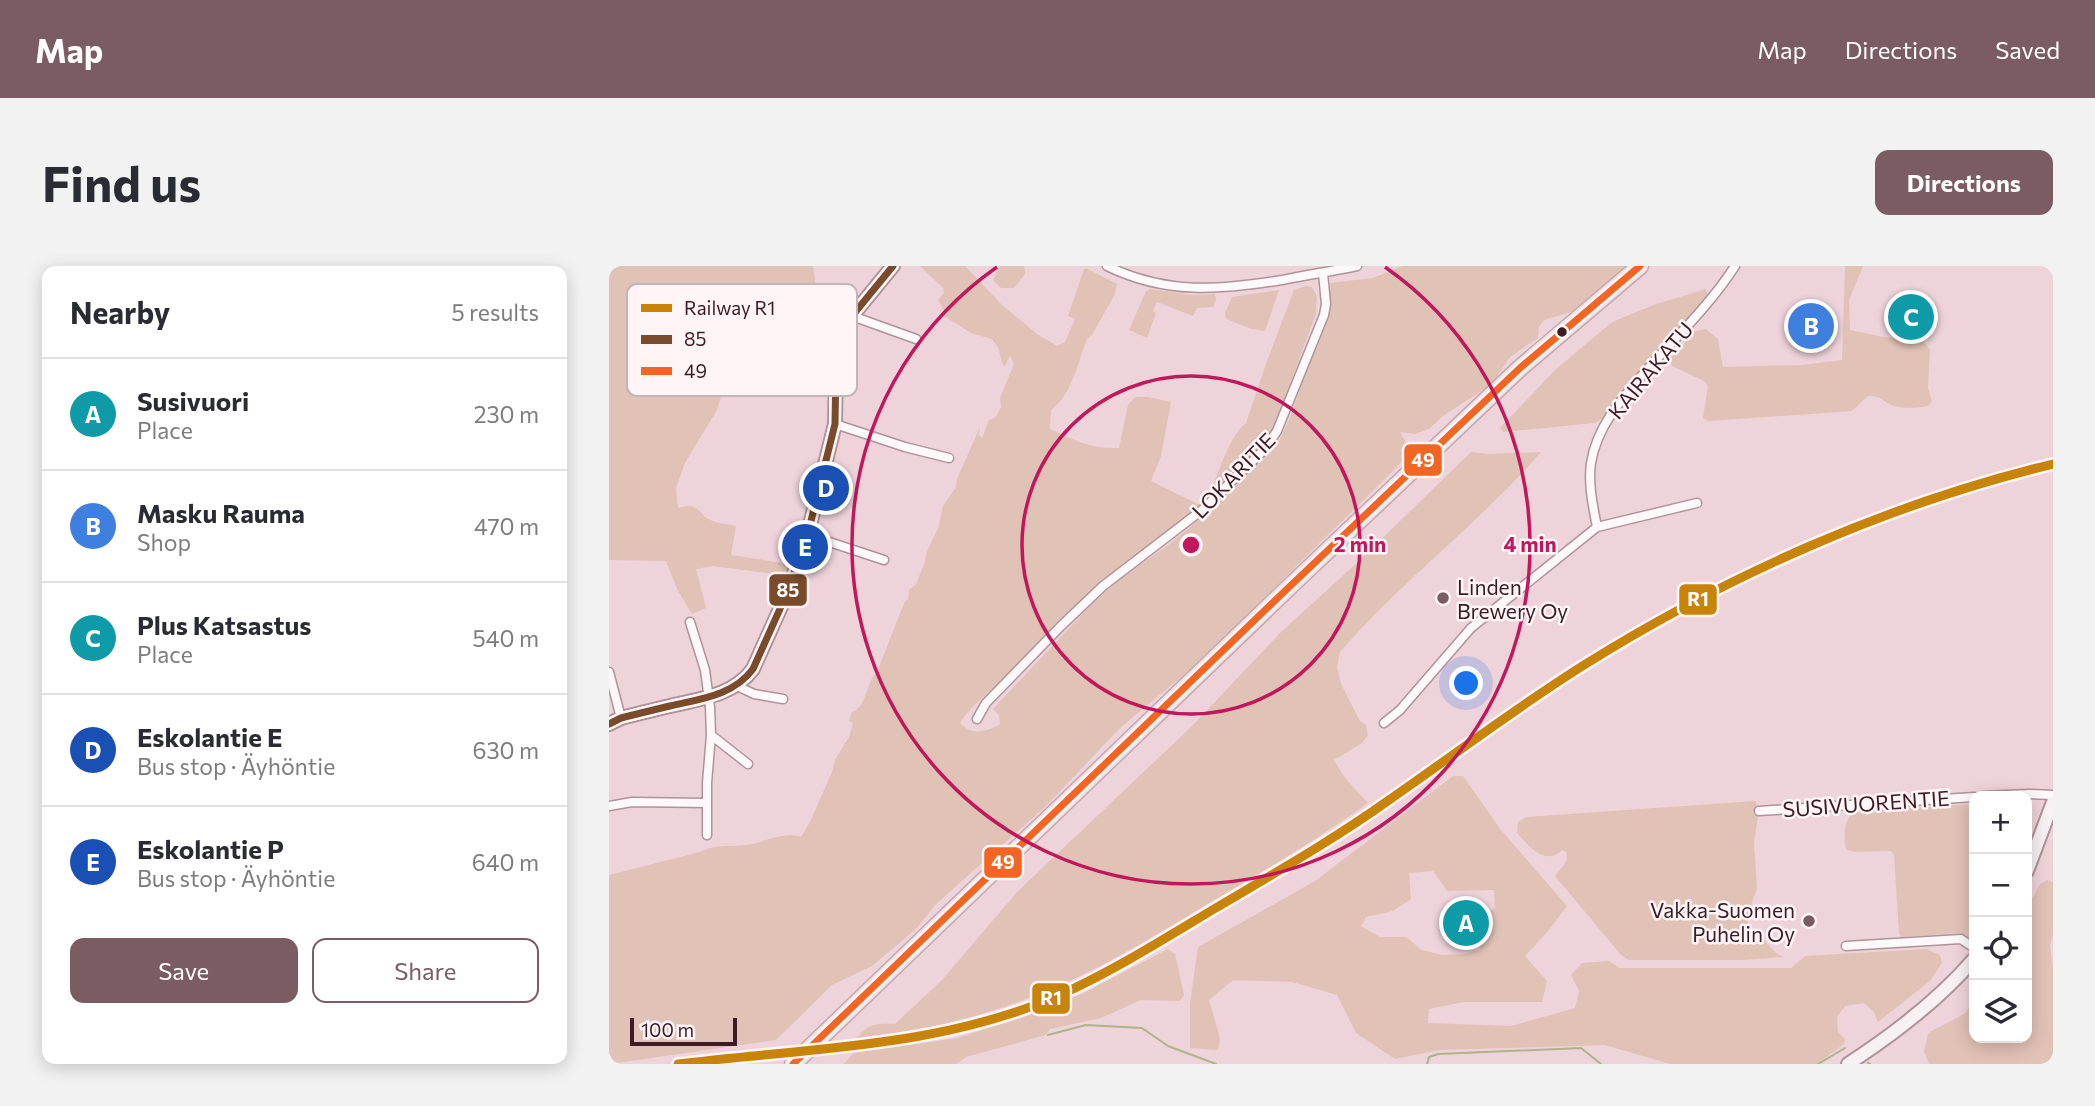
<!DOCTYPE html>
<meta charset="utf-8">
<style>
:root{--surface:#fff;--page:#f2f2f3;--text:#2b2b33;--muted:#7c7c81;--line:#e1e1e2;--accent:#7b5b64}
body{margin:0;font-family:Commissioner,sans-serif;background:var(--page);color:var(--text)}
.controls{position:absolute;right:21px;bottom:21px;display:grid;overflow:hidden;border-radius:14px;box-shadow:0 4px 18px #0003}
.controls button{width:63px;height:63px;display:grid;place-items:center;padding:0;border:0;border-bottom:2px solid var(--line);background:var(--surface);color:var(--text);font:35px sans-serif}
.scale{position:absolute;left:21px;bottom:18px;width:107px;box-sizing:border-box;padding-left:7px;border:4px solid #3c1b25;border-top:0;font-size:19px;line-height:24px;white-space:nowrap;color:#3c1b25;-webkit-text-stroke:5px #fff5f7;paint-order:stroke}
.you{position:absolute;left:858px;top:418px;width:24px;height:24px;margin:-18px;border:5px solid #fff;border-radius:50%;background:#1a73e8;box-shadow:0 0 0 10px #1a73e833}
.badge{display:grid;place-items:center;width:46px;height:46px;border-radius:50%;background:var(--accent);color:#fff;font-size:23px;font-weight:700}
.pin{position:absolute;translate:-50% -50%;border:4px solid #fff;box-shadow:0 2px 7px #0006}
.list{margin:0;padding:0;list-style:none}
h2{display:flex;justify-content:space-between;align-items:center;height:91px;margin:0;padding:0 28px;font-size:30px}
h2 small{font-size:23px;font-weight:400;color:var(--muted)}
.list li{display:grid;grid-template-columns:46px 1fr auto;gap:21px;align-items:center;box-sizing:border-box;height:112px;padding:0 28px;border-top:2px solid var(--line)}
.list b{display:block;font-size:26px;white-space:nowrap}
.list p{margin:0;font-size:23px;white-space:nowrap;color:var(--muted)}
.list em{font-size:23px;font-style:normal;color:var(--muted)}
.actions{display:flex;gap:14px;padding:21px 28px}
.actions a{flex:1;padding:16px 0;border:2px solid var(--accent);border-radius:14px;text-align:center;font-size:24px;color:var(--accent)}
.actions .main{background:var(--accent);color:#fff}
.icon{flex:none;width:38px;height:38px;fill:none;stroke:currentColor;stroke-width:2;stroke-linecap:round;stroke-linejoin:round}
.map{position:relative;flex:none;width:1444px;height:798px;overflow:hidden;border-radius:14px}
header{display:flex;align-items:center;gap:42px;box-sizing:border-box;height:98px;padding:0 35px;background:var(--accent);color:#fff}
header strong{font-size:33px}
nav{display:flex;gap:38px;margin-inline-start:auto;font-size:24px}
.intro{display:flex;align-items:center;justify-content:space-between;box-sizing:border-box;height:168px;padding:0 42px}
h1{margin:0;font-size:49px}
.button{padding:18px 32px;border-radius:14px;background:var(--accent);color:#fff;font-size:24px;font-weight:700}
main{display:flex;gap:42px;padding:0 42px}
aside{flex:1;background:var(--surface);border-radius:14px;box-shadow:0 4px 18px #0003}
.map>svg:first-child{display:block}
.green{fill:#e1c2b6;fill-rule:evenodd}
.lines{fill:none;stroke-linecap:round;stroke-linejoin:round}
.stream{stroke:#afb38a;stroke-width:2}
.canal{stroke:#afb38a;stroke-width:7}
.street-casing{stroke:#af939b;stroke-width:11}
.secondary-casing{stroke:#af939b;stroke-width:16}
.highway-casing{stroke:#c2a9b0;stroke-width:19}
.street{stroke:#fdf8f9;stroke-width:8}
.secondary{stroke:#f8f1f3;stroke-width:12}
.highway{stroke:#efe1e5;stroke-width:16}
.bus-1-casing{stroke:#fff5f7;stroke-width:12}
.bus-2-casing{stroke:#fff5f7;stroke-width:12}
.bus-1{stroke:#7a4b2a;stroke-width:7}
.bus-2{stroke:#f26522;stroke-width:7}
.rail-1-casing{stroke:#fff5f7;stroke-width:14}
.rail-1{stroke:#c88309;stroke-width:9}
.ring{fill:none;stroke:#c2185b;stroke-width:3.5}
.bus-dot{fill:#3c1b25;stroke:#fff5f7;stroke-width:2.5}
.poi-dot{fill:#7b5b64;stroke:#fff5f7;stroke-width:2.5}
.labels{text-anchor:middle;dominant-baseline:central;stroke-width:5;stroke-linejoin:round;paint-order:stroke}
.street-label{font-size:21px;fill:#3c1b25;stroke:#fff5f7}
.poi-label{font-size:21px;fill:#3c1b25;stroke:#fff5f7;text-anchor:start}
.key{fill:#fff5f7;stroke:#c4b4b8;stroke-width:2}
.key-label{font-size:19px;fill:#3c1b25}
.centre{fill:#c2185b;stroke:#fff5f7;stroke-width:3.5}
.ring-label{font-size:21px;text-anchor:middle;font-weight:bold;fill:#c2185b;stroke:#fff5f7;stroke-width:5;stroke-linejoin:round;paint-order:stroke}
.line-badge{stroke:#fff5f7;stroke-width:2.5}
.badge-label{font-size:19px;text-anchor:middle;font-weight:bold;fill:#fff}
</style>
<header>
<strong>Map</strong>
<nav><a>Map</a><a>Directions</a><a>Saved</a></nav>
</header>
<div class="intro"><h1>Find us</h1><a class="button">Directions</a></div>
<main>
<aside>
<h2>Nearby<small>5 results</small></h2>
<ul class="list">
<li><span class="badge" style="background:#0f9aa8">A</span><div><b>Susivuori</b><p>Place</p></div><em>230 m</em></li>
<li><span class="badge" style="background:#3f7fe0">B</span><div><b>Masku Rauma</b><p>Shop</p></div><em>470 m</em></li>
<li><span class="badge" style="background:#0f9aa8">C</span><div><b>Plus Katsastus</b><p>Place</p></div><em>540 m</em></li>
<li><span class="badge" style="background:#1a4fb4">D</span><div><b>Eskolantie E</b><p>Bus stop · Äyhöntie</p></div><em>630 m</em></li>
<li><span class="badge" style="background:#1a4fb4">E</span><div><b>Eskolantie P</b><p>Bus stop · Äyhöntie</p></div><em>640 m</em></li>
</ul>
<div class="actions"><a class="main">Save</a><a>Share</a></div>
</aside>
<div class="map">
<svg width="1444" height="798" viewBox="0 0 1444 798">
<rect width="100%" height="100%" fill="#efd3da"/>
<path class="green" d="M0,0H204L207,20L230,63L223,87L155,109L135,122L125,115L116,117L108,144L76,197L67,222L69,242C93,235 89,251 104,255C111,258 120,258 127,260L122,289L180,298L175,309L103,300L87,303L97,342L83,348L69,325L57,295L0,294Z
M311,0H356L393,39L428,68L448,80L456,76L466,53L459,50L475,3L477,2L508,18L506,28L483,69L478,73C469,96 463,129 442,144L441,163C467,175 482,183 510,182L519,139L526,131H539L562,136L552,190L542,215L593,240C568,260 541,278 516,298C471,333 431,374 391,415C380,426 357,445 351,457C362,470 378,466 391,458L390,449L384,443L481,340L513,311L558,280L599,246L667,181L680,154L712,66L719,51L721,17L764,12L793,0H1024L972,43L935,54L930,61L929,72L901,91L883,118L834,150L820,163L806,168L791,166L802,186L784,205L589,397L511,462L436,541L327,638L307,663L263,700L223,719L167,774L0,798V609L91,586C105,578 121,581 136,579C155,577 173,565 192,571L201,556L223,506L226,494L240,471L244,457L240,455L243,446C259,440 256,417 268,406L296,335L299,334L300,324L307,318L316,296L317,288L330,260L334,240L347,221L348,213L371,161L370,169L373,172L380,154L387,151L392,141L391,132L405,98L401,89L396,100L394,99L389,82L383,73L362,67L333,49L336,46L329,34L335,27L334,22Z
M391,0H415L416,8L405,22H392L384,14Z
M1236,0H1254L1240,34L1241,64L1280,72L1315,76L1321,84L1319,122L1323,135L1319,140C1309,142 1296,143 1285,140C1273,136 1274,130 1259,130L1243,145L1100,155L1094,152L1099,120L1095,115L1063,100L1061,93L1086,65L1097,63L1109,73L1114,101L1193,99L1233,94Z
M697,20L703,21L708,30L707,48L665,161L658,173L602,232L600,230L601,226C610,207 621,168 637,157L658,95L685,24Z
M541,23L583,29L606,28L607,35L604,41L588,42L584,50L548,36L544,45L547,47L538,72L520,64L537,25Z
M1097,23L1099,30L1014,125L995,151L986,157L894,166L891,162L945,105L1003,56L1047,38Z
M670,24L656,65L643,63L617,53L616,47L623,31Z
M862,186L881,188L932,186C870,258 793,314 731,386L728,402L733,420L751,455L757,459L759,469L753,477L725,494L736,512L759,537C707,574 652,607 597,639C548,668 499,699 447,721C382,749 316,765 246,774C259,758 266,757 286,758L333,714L408,626L584,459L671,367L752,293Z
M844,510H854L892,564L958,640L940,664L916,690L938,715L933,736H855L820,743L819,757L902,760L966,742L970,725L962,709L973,697L1000,695L1011,702H1182L1196,690L1317,683L1331,689L1333,697L1322,714L1269,756L1265,746L1255,737L1236,740L1228,751L1229,766L1236,773L1235,778L1208,798H1061L996,779L831,784L786,793L747,767L728,729L683,716L624,714L600,734L611,772L609,784L581,782V737L589,681L706,615ZM824,605L838,625L885,624L886,642L864,656L871,683L856,688L833,689L813,684L797,671H771L752,660L757,651L784,645L802,633L800,607Z
M1147,535L1149,551L1145,575L1148,623L1139,647V658L1144,667L1154,673L1167,687L1175,691L1133,694H1020L1012,689L946,610C952,602 961,596 957,586L953,584C936,601 920,580 908,567L909,556L917,551Z
M1365,538V668L1362,673L1351,667L1292,671L1290,668L1285,589L1282,585L1247,586L1237,584C1235,569 1234,559 1243,546Z
M1438,614L1444,616V668L1441,679L1444,703V798H1320L1315,786L1319,767L1357,747L1365,731V772H1418V642L1431,618Z
M559,683L566,688L575,729L571,735L532,734L492,752L441,763L437,769L357,791L347,798H235L244,787L349,772L419,749L473,728Z"/>
<g class="lines">
<path class="stream" d="M439,769L477,759L533,762L559,780L607,798
M1259,797L1261,798
M818,798L820,791L829,788L972,782L992,798
M1209,798L1236,782"/>
<path class="canal" d="M0,4L3,0"/>
<g class="street-casing">
<path id="street" d="M498,0C557,29 611,24 673,14C698,9 723,5 748,0
M243,50L307,73
M226,158L296,181L340,192
M988,261L1088,237
M199,269L275,294
M81,356L96,404L101,441L102,469L98,517V569
M0,406L12,452
M126,419L145,428L174,433
M368,453L377,437L452,360L494,320L593,244L656,183L668,165L715,49L717,38L714,7
M775,457L791,444L862,362L988,261C984,240 979,218 982,197C988,160 1012,134 1036,106C1066,72 1101,39 1126,0
M102,469L139,498
M1374,530L1420,528L1444,529
M0,540L23,536L98,537
M1150,545L1365,531
M1237,680L1352,673L1365,682"/>
</g>
<g class="secondary-casing">
<path id="secondary" d="M0,458L12,452C28,448 44,444 61,440C90,433 124,430 144,403L179,325L201,259L226,158L227,93L230,78L243,50L284,0
M1418,605L1444,536
M1239,798C1285,768 1329,735 1365,693"/>
</g>
<g class="highway-casing">
<path id="highway" d="M184,798L677,324L911,102L1031,0"/>
</g>
<use href="#street" class="street"/>
<use href="#secondary" class="secondary"/>
<use href="#highway" class="highway"/>
<g class="bus-1-casing">
<path id="bus-1" d="M0,458L12,452C28,448 44,444 61,440C90,433 124,430 144,403L179,325L201,259L226,158L227,93L230,78L243,50L284,0"/>
</g>
<g class="bus-2-casing">
<path id="bus-2" d="M184,798L677,324L911,102L1031,0"/>
</g>
<use href="#bus-1" class="bus-1"/>
<use href="#bus-2" class="bus-2"/>
<g class="rail-1-casing">
<path id="rail-1" d="M69,798C197,782 331,782 451,729C504,705 555,673 605,643C664,608 724,574 780,534C845,489 908,441 975,399C1119,309 1279,238 1444,198"/>
</g>
<use href="#rail-1" class="rail-1"/>
</g>
<g class="ring">
<circle cx="582" cy="279" r="169"/>
<path d="M776 1A339 339 0 1 1 388 1"/>
</g>
<circle class="bus-dot" cx="953" cy="66" r="6"/>
<g class="poi-dot">
<circle cx="834" cy="332" r="7"/>
<circle cx="1200" cy="655" r="7"/>
</g>
<g class="labels">
<g class="street-label">
<text transform="translate(1041 104) rotate(-50)">KAIRAKATU</text>
<text transform="translate(624 209) rotate(-46)">LOKARITIE</text>
<text transform="translate(1257 537) rotate(-4)">SUSIVUORENTIE</text>
</g>
<g class="poi-label">
<text x="848" y="320">Linden<tspan x="848" dy="24">Brewery Oy</tspan></text>
<text x="1186" y="643" text-anchor="end">Vakka-Suomen<tspan x="1186" dy="24">Puhelin Oy</tspan></text>
</g>
</g>
<rect x="18" y="18" width="230" height="112" rx="10" class="key"/>
<rect x="32" y="38" width="31" height="8" fill="#c88309"/>
<rect x="32" y="69" width="31" height="9" fill="#7a4b2a"/>
<rect x="32" y="101" width="31" height="8" fill="#f26522"/>
<g class="key-label">
<text x="75" y="49">Railway R1</text>
<text x="75" y="80">85</text>
<text x="75" y="112">49</text>
</g>
<circle cx="582" cy="279" r="10" class="centre"/>
<g class="ring-label">
<text x="751" y="286">2 min</text>
<text x="921" y="286">4 min</text>
</g>
<g class="line-badge">
<rect x="794" y="177" width="40" height="34" rx="7" fill="#f26522"/>
<rect x="159" y="307" width="40" height="34" rx="7" fill="#7a4b2a"/>
<rect x="1069" y="317" width="40" height="33" rx="7" fill="#c88309"/>
<rect x="374" y="580" width="40" height="33" rx="7" fill="#f26522"/>
<rect x="422" y="716" width="40" height="33" rx="7" fill="#c88309"/>
</g>
<g class="badge-label">
<text x="814" y="201">49</text>
<text x="179" y="331">85</text>
<text x="1089" y="340">R1</text>
<text x="394" y="603">49</text>
<text x="442" y="739">R1</text>
</g>
</svg>
<div class="controls">
<button>+</button>
<button>−</button>
<button><svg class="icon" aria-label="locate" viewBox="0 0 24 24"><circle cx="12" cy="12" r="6"/><path d="M12 2v4M12 18v4M2 12h4M18 12h4"/></svg></button>
<button><svg class="icon" aria-label="layers" viewBox="0 0 24 24"><path d="M12 4l9 5-9 5-9-5zM3 14l9 5 9-5"/></svg></button>
</div>
<div class="scale">100 m</div>
<div class="you"></div>
<div class="pin badge" style="left:857px;top:657px;background:#0f9aa8">A</div>
<div class="pin badge" style="left:1202px;top:60px;background:#3f7fe0">B</div>
<div class="pin badge" style="left:1302px;top:51px;background:#0f9aa8">C</div>
<div class="pin badge" style="left:217px;top:222px;background:#1a4fb4">D</div>
<div class="pin badge" style="left:196px;top:281px;background:#1a4fb4">E</div>
</div>
</main>
